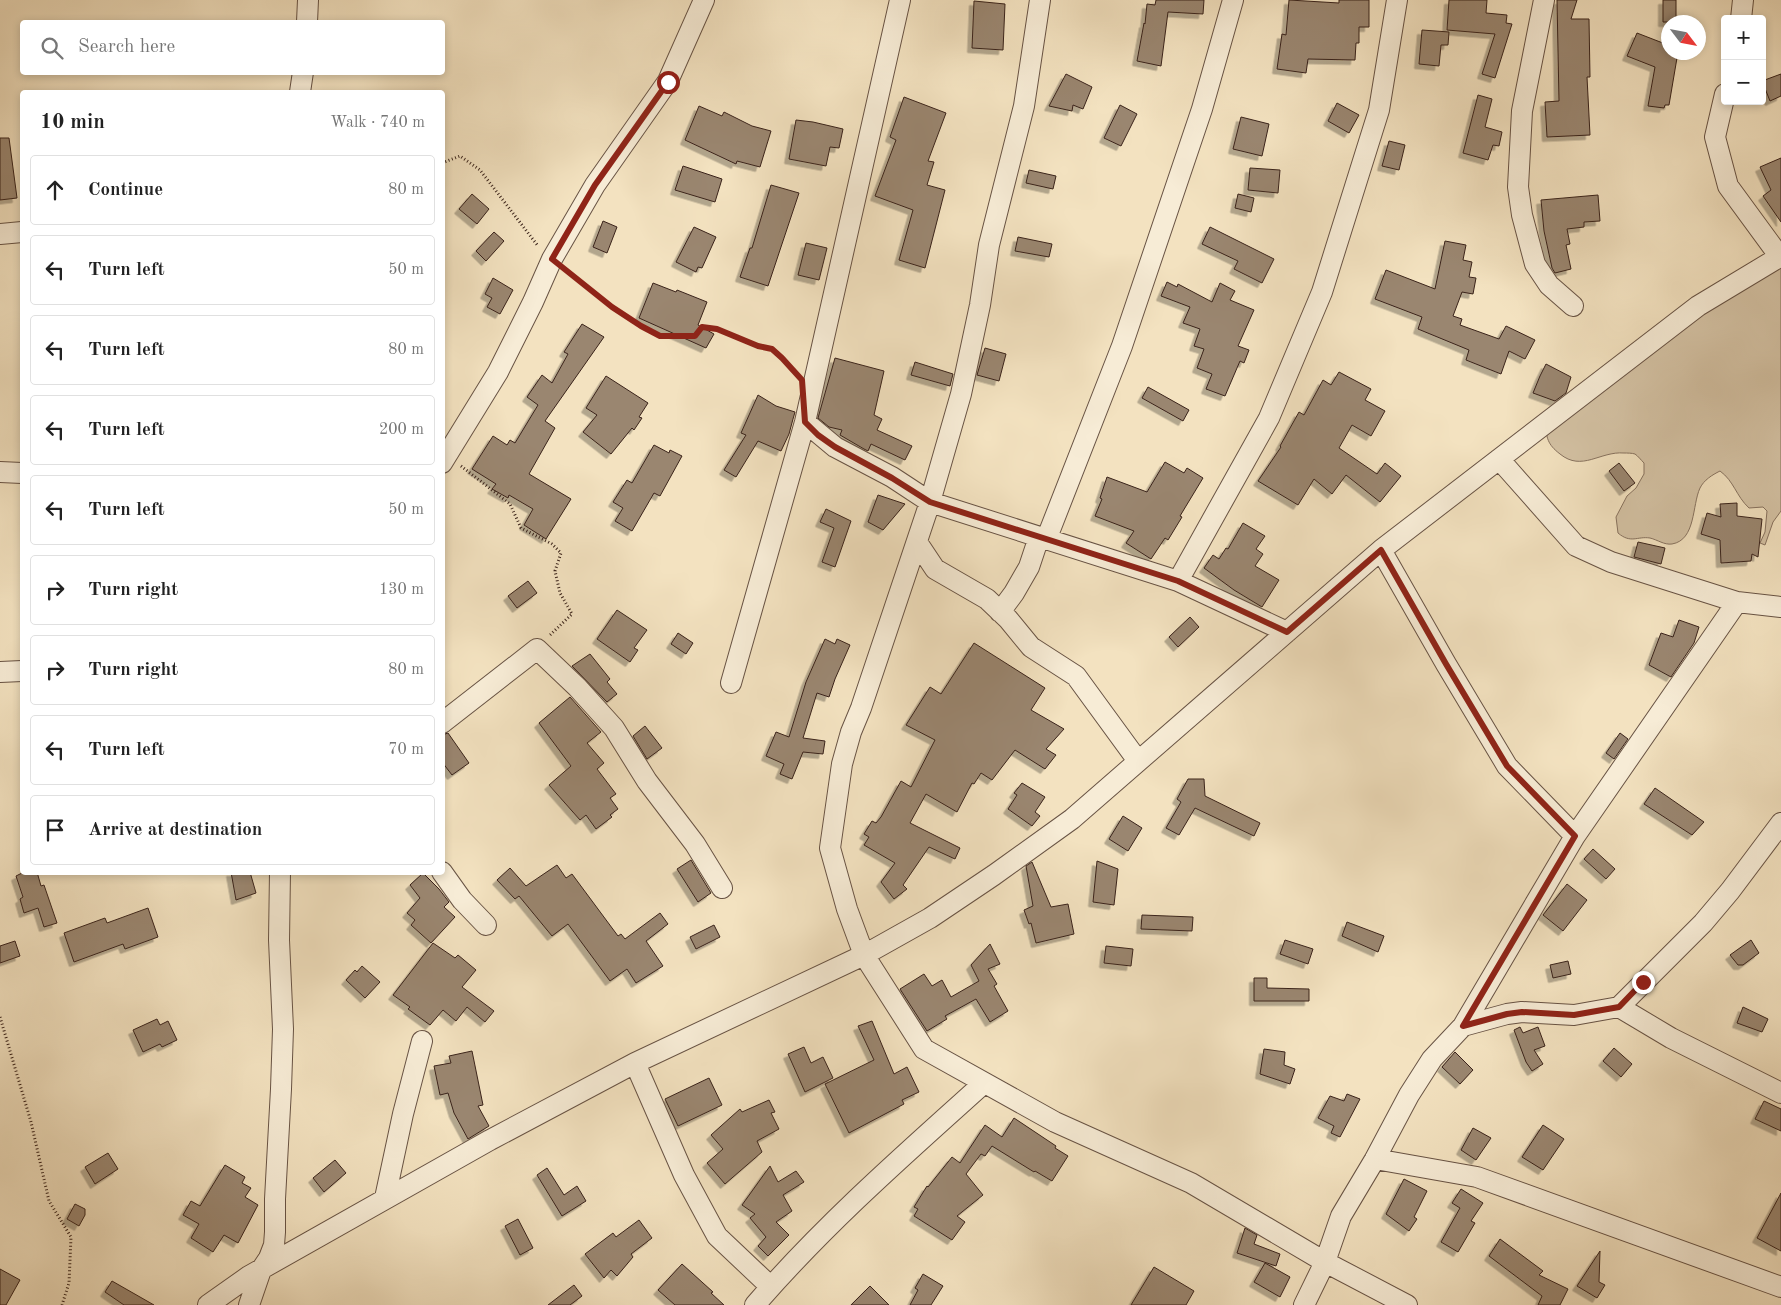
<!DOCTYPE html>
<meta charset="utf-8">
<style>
:root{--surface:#fff;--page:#f6f6f6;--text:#222;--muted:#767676;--line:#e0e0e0}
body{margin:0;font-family:"Old Standard TT",serif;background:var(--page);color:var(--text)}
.controls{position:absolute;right:15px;top:15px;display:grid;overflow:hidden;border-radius:5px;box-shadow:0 2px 8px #0003}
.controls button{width:45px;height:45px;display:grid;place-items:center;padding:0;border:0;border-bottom:1px solid var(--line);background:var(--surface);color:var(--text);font:25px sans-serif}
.compass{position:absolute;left:1661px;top:15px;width:45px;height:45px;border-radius:50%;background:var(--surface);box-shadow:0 2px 8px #0003;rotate:122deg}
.stop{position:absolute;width:15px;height:15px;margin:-11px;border:4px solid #8f2418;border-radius:50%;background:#fff}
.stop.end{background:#8f2418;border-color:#fff;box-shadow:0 1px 5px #0008}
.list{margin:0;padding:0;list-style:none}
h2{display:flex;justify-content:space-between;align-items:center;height:65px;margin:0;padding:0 20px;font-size:21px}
h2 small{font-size:16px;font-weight:400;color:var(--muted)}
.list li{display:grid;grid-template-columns:32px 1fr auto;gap:15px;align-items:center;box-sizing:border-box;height:70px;margin:0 10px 10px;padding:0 10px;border:1px solid var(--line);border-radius:5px}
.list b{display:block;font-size:19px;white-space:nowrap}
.list em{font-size:16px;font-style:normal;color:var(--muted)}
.icon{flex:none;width:28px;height:28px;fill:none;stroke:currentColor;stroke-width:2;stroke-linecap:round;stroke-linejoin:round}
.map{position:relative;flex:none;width:1781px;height:1305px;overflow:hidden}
.search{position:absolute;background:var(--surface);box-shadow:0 2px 8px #0003;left:20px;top:20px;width:425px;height:55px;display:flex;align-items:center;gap:12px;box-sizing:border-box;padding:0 18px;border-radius:5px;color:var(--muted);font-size:19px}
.panel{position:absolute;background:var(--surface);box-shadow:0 2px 8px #0003;left:20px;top:90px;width:425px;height:785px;border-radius:5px}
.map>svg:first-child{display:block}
.green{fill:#d4c2a4;stroke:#87725f}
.building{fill:#9a8670;stroke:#3a231a;filter:url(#shadow)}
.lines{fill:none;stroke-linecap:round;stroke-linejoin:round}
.minor-casing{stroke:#685344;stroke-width:22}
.path{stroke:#3a231a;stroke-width:3;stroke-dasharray:1 2.5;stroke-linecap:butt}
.minor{stroke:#f7ecd6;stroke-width:20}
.route{stroke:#8f2418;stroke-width:6}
</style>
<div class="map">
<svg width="1781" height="1305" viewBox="0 0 1781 1305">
<defs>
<filter id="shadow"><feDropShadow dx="-4.5" dy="4.5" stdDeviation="0" flood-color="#0004"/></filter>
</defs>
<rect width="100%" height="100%" fill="#f3e2c0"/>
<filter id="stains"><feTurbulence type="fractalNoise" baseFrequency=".004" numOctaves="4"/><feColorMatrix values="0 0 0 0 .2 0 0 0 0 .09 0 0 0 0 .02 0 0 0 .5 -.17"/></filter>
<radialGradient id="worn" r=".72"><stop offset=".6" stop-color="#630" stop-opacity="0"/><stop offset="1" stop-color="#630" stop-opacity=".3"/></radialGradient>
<path class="green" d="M1781,256V511L1773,522L1765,545L1760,543L1765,532L1767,511L1763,507L1749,508C1736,496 1734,481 1720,471C1712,475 1704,480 1700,488C1692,505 1696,540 1672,544C1664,545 1658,540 1650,538C1637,536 1631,544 1618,533L1616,517L1627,496L1636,488L1644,474V463C1641,460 1638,456 1635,454C1632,453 1627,453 1624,453C1600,451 1582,472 1560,454C1547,444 1547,438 1545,424Z"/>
<path class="building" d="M1156,0H1204L1203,14L1168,12L1161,66L1137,61L1144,23L1145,24L1147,4L1155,5Z
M1289,0L1339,3V0H1369V27H1359V43H1356L1355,60L1308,59L1306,73L1277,69L1282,34L1286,35Z
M1449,0H1487L1486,13L1507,15L1506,23L1512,24L1495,78L1482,74L1495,34L1447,30Z
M1557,0H1577L1571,19H1589L1590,77H1587L1590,135L1547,137L1545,102L1559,101Z
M1663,0H1676V22H1663Z
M974,1L1005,4L1003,50L972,48Z
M1422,30L1449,32L1448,45H1441L1439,66L1419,64Z
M1637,33L1668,45V52H1678L1669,105H1665L1664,108L1648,106L1655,67L1627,56Z
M1066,74L1092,87L1083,109L1073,105L1072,111L1049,106Z
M1781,74V96L1770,101L1762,81Z
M1478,95L1492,99L1485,127L1502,132L1499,146L1493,145L1488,160L1463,153Z
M904,97L946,113L928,161L934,162L927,185L945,190L925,268L899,260L913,210L875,196L896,140L890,137Z
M1337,103L1359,115L1349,133L1328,121Z
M1120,105L1137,114L1121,146L1104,138Z
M699,106L722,116L724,112L752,126L771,131L760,167L737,161L736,164L685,140Z
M1241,117L1269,124L1262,156L1233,149Z
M796,120L813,122L843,129L839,148L830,147L826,166L789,159Z
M0,138H9L17,198L0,200Z
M1389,141L1405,145L1399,170L1382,166Z
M1781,158V222L1763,196L1771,190L1760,167Z
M683,166L722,179L715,202L675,190Z
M1250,168L1280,170L1278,193L1248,190Z
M1029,170L1056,176L1053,189L1026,183Z
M771,185L799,193L768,286L740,277L750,248H752Z
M472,194L489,209L477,224L459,209Z
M1238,194L1254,198L1251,212L1235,208Z
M1598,195L1600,221L1584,222V227L1567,229L1570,244L1566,245L1571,269L1555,273L1552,268L1544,231L1541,200Z
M603,221L617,227L607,253L593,247Z
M694,227L716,237L702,268L698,267L696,272L676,262Z
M1210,227L1274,259L1262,283L1234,269L1238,261L1202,244Z
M494,232L504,241L486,261L476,251Z
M1018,237L1052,244L1049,257L1015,251Z
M1445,241L1466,245L1463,260L1472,262L1469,277L1476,278L1473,294L1462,292L1453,316L1462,319L1460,325L1499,339L1506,326L1535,340L1525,359L1509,351L1501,374L1466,360L1469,350L1418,329L1422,317L1375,299L1386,270L1435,289Z
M806,243L827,248L819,280L798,275Z
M493,278L513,290L500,314L487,307L492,298L485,294Z
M1167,282L1177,287L1178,284L1212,302L1220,283L1235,291L1230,300L1254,310L1238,346L1249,350L1244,363L1240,361L1225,396L1206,389L1212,374L1197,368L1204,349L1194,346L1200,329L1183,323L1190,307L1161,296Z
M653,283L676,292L677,290L707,302L698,325L714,334L706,348L639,318Z
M582,324L604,337L545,421L555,428L529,474L571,499L546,539L524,525L533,509L509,495L508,498L492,489L496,484L472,469L493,436L507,445L510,440L515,443L538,405L527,397L542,375L552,383L568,354L564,352Z
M985,348L1006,354L999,381L977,375Z
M835,358L884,371L874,415L882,419L877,430L912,446L905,460L871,444L868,451L864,449L840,435L842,430L829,427L818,418Z
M915,362L953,374L950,386L911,375Z
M1546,364L1571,377L1566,393L1555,401L1533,393L1540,376Z
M1339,372L1371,389L1365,400L1385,411L1371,436L1352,425L1339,448L1377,474L1385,463L1401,476L1380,502L1346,475L1332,494L1314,479L1298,505L1258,481L1281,447L1280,446L1299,412L1304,415L1323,380L1331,385Z
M606,376L648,403L639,417L642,418L634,430L632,428L611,454L583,432L597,415L586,408Z
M1148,387L1189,410L1183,421L1142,398Z
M758,395L776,406L795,412L793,419L789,434L781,451L758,441L736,477L724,470L746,435L741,433Z
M654,445L669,453L670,450L682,456L660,496L654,493L632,531L615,521L623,508L613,502L627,480L632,483Z
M1165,462L1184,473L1187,468L1203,478L1180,516L1182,517L1168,540L1165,538L1151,559L1126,543L1134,531L1095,516L1102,499L1100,498L1107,477L1147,492Z
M1619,463L1635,483L1624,491L1609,471Z
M878,495L905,504L883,530L868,522Z
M1737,503V516L1762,519L1758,557L1752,554L1751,561L1721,563L1720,540L1701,534L1707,513L1721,517L1720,504Z
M826,509L851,521L835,567L822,562L834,528L820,522Z
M1243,523L1265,536L1256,549L1263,554L1255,566L1279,580L1262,607L1234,590L1204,568L1213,555L1219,559L1226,548L1228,549Z
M1638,542L1665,548L1661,564L1634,557Z
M528,581L537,593L517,608L508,596Z
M617,610L647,630L634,648L638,650L630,662L597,639Z
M1190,617L1199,627L1178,647L1169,637Z
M1679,620L1699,627L1694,643L1671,677L1649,665L1661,633L1673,637Z
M678,633L693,643L686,654L671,644Z
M825,639L835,644L837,639L850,645L835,679L829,697L817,693L803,738L825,741L823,754L803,752L792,779L780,774L784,764L766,756L776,732L789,737L806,682Z
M974,643L1045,688L1031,710L1064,729L1046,749L1056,755L1045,769L1015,750L992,780L981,773L974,784L972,783L957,812L926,794L910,823L960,848L955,859L929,847L903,885L907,889L894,899L881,882L895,863L864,845L869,837L864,834L872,821L876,823L881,817L901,781L911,787L935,740L906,725L930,687L941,694Z
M590,654L610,679L607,682L617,694L607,702L572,666Z
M570,697L601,732L587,743L604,763L597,769L616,794L610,798L618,809L610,815L612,817L596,829L586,815L580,820L549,785L571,766L539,723Z
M645,726L662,748L647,759L633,736Z
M448,733L469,763L452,775L442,762V735Z
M1620,733L1628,739L1614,759L1606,753Z
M1188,779H1204L1205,796L1260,823L1254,836L1195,808L1179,835L1166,828L1181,802L1177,799Z
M1022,783L1045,797L1035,812L1040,816L1032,826L1008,809L1017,795L1014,793Z
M1655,788L1704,822L1692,835L1644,804Z
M1123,816L1142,828L1128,851L1109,839Z
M1593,849L1615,869L1606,879L1584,859Z
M691,860L711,893L698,902L677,869Z
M1097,861L1118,869L1114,905L1093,902Z
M1032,862L1051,907L1068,904L1074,934L1036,943L1031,923L1029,924L1024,910L1033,906L1026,866Z
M557,865L566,878L572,874L618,936L621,934L625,939L660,913L668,924L646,941L663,966L636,983L627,969L610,981L568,924L552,936L519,896L515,899L497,880L510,868L526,886Z
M24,872H37L41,886L44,885L57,923L44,927L38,908L24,913L20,899L23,897L16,876Z
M231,872H250L256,893L236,900Z
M423,873L439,889L449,902L444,907L455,917L431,943L411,925L415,920L407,913L420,898L410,885Z
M1567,884L1587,900L1563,931L1543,915Z
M148,908L158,937L125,949L123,944L74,962L64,933L105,918L107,923Z
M1142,915L1193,917L1192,931L1141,929Z
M1347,922L1384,936L1378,952L1342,936Z
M714,925L720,937L696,949L690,937Z
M1285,940L1313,949L1308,964L1280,954Z
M1751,940L1759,953L1743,965H1738L1730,955Z
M15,941L20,956L0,963V946Z
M433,943L455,958L458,955L476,970L462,987L494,1011L485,1022L467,1007L456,1021L443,1010L430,1025L408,1009L410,1007L393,995Z
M990,944L1000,964L988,969L997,984L994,986L1008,1011L990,1022L976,999L945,1016L947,1019L927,1031L900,989L924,974L932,986L942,980L951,997L979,981L971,965Z
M1106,946L1133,949L1131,966L1104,963Z
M1568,961L1571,974L1553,978L1550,965Z
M362,966L380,982L365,998L346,980L355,970L357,972Z
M1254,978H1267V988L1309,989V1001H1254Z
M1743,1007L1768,1019L1762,1032L1737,1023Z
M157,1019L160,1025L168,1021L177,1040L162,1047L160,1044L143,1052L133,1030Z
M872,1021L894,1074L907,1067L919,1092L902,1100L904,1104L849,1133L825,1084L874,1060L858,1026Z
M1520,1027L1523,1033L1538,1027L1545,1046L1534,1050L1543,1064L1532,1071L1526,1062L1514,1030Z
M804,1047L811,1063L823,1057L833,1078L805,1092L788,1054Z
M1614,1048L1632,1064L1621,1077L1603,1061Z
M1264,1049L1285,1052L1284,1065L1295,1069L1290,1084L1260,1074Z
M472,1051L483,1105L478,1106L489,1126L468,1139L454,1113L448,1093L440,1095L434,1066L451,1063L449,1056Z
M1455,1052L1473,1070L1460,1084L1442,1067Z
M709,1078L722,1105L678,1126L665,1099Z
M1347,1094L1360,1099L1340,1137L1331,1133L1334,1126L1318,1118L1330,1096L1344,1101Z
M769,1100L775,1112L771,1113L779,1129L757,1141L762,1152L725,1184L707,1163L723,1149L711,1135L740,1109L742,1112Z
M1764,1101L1781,1109V1131L1755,1119Z
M1014,1118L1056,1146L1055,1148L1068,1156L1052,1181L1035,1171L1034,1172L992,1146L985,1156L981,1154L966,1174L983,1195L957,1216L965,1222L952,1240L914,1216L918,1209L914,1207L927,1186L928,1187L952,1157L960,1163L985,1125L1002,1137Z
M1543,1125L1564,1139L1543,1170L1522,1157Z
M1473,1128L1491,1138L1476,1160L1461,1150Z
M108,1153L118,1169L95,1184L85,1167Z
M335,1160L346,1173L324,1192L313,1178Z
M225,1165L245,1177L242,1183L251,1188L245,1197L258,1205L238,1243L224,1235L213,1252L191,1238L199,1224L183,1215L191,1201L200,1206Z
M770,1166L778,1182L796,1171L804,1182L783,1195L792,1211L776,1222L789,1235L768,1256L758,1246L766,1237L750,1218L755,1214L742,1205Z
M547,1168L564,1195L577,1186L586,1201L562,1216L537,1175Z
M1404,1179L1427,1191L1414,1217L1417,1219L1409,1231L1386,1214Z
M1461,1189L1483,1203L1471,1221L1475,1223L1458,1252L1441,1242L1460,1208L1452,1203Z
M1781,1193V1251L1757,1238Z
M75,1204L85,1209V1215L79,1226L67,1219Z
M518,1219L533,1248L520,1255L505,1226Z
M639,1220L652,1238L631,1254L633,1257L617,1276L611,1270L604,1278L585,1254L613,1233L616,1237Z
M1245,1228L1257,1235L1254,1244L1280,1254L1276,1266L1237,1253Z
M1500,1239L1543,1271L1539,1275L1568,1289L1560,1305H1538L1542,1296L1489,1256Z
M1600,1251L1599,1282L1605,1285L1597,1298L1577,1286Z
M1265,1263L1290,1277L1280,1297L1254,1282Z
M682,1264L713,1292L711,1293L724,1305H675L658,1290Z
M1154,1267L1194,1291L1186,1305H1131Z
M0,1269L20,1280L6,1305H0Z
M923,1274L943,1286L931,1305H910L918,1290L915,1288Z
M112,1281L154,1305H124L105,1292Z
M574,1285L582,1296L570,1305H548Z
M870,1286L889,1305H851Z"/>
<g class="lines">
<g class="minor-casing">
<path id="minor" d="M1040,0L1024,106L989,245L980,305L961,394L930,502L861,708L851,732L842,764L830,848L847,909L864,955L924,1049L1055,1122L1191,1183L1325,1262L1407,1305
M1544,0L1522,111L1518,187L1522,215L1535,264L1549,285L1573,306
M1741,19L1743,0
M307,22L308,0
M300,92L303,72
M1725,94L1715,137L1728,186L1780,257
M0,234L22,232
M805,422L835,447L892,477L930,502L1178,581L1287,632
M1499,459L1576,546L1611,562L1737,602L1781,607
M442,463L498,372L533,302L552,259L595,185L668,81L704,0
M0,472L22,473
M1046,540L1122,346L1202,109L1233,0
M917,542L935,569L987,599L1008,619L1031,647L1076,676L1138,761
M1381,550L1446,664L1507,766L1575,836
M1178,581L1269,418L1322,292L1379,110L1397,0
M1000,612L1014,593L1029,567L1039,537
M0,672L22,671
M731,683L805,422L900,0
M442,723L537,649L577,687L614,728L647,781L695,844L722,888
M442,872L462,900L486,925
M1619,1007L1671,1038L1781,1093
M1463,1026L1575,836L1737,602
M635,1063L684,1175L717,1236L771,1287
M1375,1159L1477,1177L1781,1287
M385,1198L403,1114L422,1041
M208,1305L249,1276L490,1140L635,1063L864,955L930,918L994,875L1072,819L1381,550L1698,306L1781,256
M249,1305L261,1270L269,1258L274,1245L275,1232V1199L281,1089L283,1029L279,940L280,872
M755,1305C825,1224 905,1154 984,1083
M1304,1305L1325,1262L1341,1216L1375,1159L1409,1095L1432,1059L1463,1026L1507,1014L1522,1012L1574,1015L1619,1007L1703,923L1730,891L1781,823"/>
</g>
<path class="path" d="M442,163L460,156L480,170L538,246
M565,270L612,307L641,326L660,336H695L702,327L717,329L758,346L772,349L782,358L798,376
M461,466L510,504L521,528L552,544L561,553L555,571L560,593L572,614L549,636
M0,1017L31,1122L49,1201L71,1237L69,1283L62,1305"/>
<use href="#minor" class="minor"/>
</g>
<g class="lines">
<path class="route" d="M668,82L595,185L552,259L612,307L641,326L660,336H695L702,327L717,329L758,346L772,349L782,358L802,380L805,422L818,435L835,447L892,478L930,502L1178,581L1287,632L1381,550L1446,664L1507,766L1575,836L1463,1026L1507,1014L1522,1012L1574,1015L1619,1007L1643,982"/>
</g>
<rect width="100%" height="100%" filter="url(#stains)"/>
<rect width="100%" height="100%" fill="url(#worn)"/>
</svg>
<div class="controls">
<button>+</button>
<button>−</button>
</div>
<svg class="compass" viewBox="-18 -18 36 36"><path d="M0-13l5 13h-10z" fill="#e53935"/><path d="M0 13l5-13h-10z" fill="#767676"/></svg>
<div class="stop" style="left:668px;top:82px"></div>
<div class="stop end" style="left:1643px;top:982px"></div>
<div class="search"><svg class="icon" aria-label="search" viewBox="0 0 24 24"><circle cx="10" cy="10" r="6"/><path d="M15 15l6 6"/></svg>Search here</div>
<section class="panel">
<h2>10 min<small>Walk · 740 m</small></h2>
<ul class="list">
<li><svg class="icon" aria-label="ahead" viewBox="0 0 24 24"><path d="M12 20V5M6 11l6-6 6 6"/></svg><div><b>Continue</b></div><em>80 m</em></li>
<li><svg class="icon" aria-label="left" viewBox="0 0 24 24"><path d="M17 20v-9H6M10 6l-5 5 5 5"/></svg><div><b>Turn left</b></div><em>50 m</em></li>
<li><svg class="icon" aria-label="left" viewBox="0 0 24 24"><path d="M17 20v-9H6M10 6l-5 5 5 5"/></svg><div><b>Turn left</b></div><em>80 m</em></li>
<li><svg class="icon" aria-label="left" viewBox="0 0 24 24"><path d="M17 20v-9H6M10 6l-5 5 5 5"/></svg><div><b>Turn left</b></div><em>200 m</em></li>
<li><svg class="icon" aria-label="left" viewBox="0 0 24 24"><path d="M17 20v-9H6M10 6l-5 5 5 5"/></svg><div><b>Turn left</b></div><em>50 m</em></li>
<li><svg class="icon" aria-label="right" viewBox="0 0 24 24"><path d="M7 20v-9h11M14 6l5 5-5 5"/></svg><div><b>Turn right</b></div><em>130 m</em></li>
<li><svg class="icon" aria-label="right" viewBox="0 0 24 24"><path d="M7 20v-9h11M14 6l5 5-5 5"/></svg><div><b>Turn right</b></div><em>80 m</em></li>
<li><svg class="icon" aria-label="left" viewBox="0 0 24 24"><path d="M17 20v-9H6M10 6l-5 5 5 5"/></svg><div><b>Turn left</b></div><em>70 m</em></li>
<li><svg class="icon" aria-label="arrive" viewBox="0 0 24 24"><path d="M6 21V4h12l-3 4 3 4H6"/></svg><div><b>Arrive at destination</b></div></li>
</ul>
</section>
</div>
